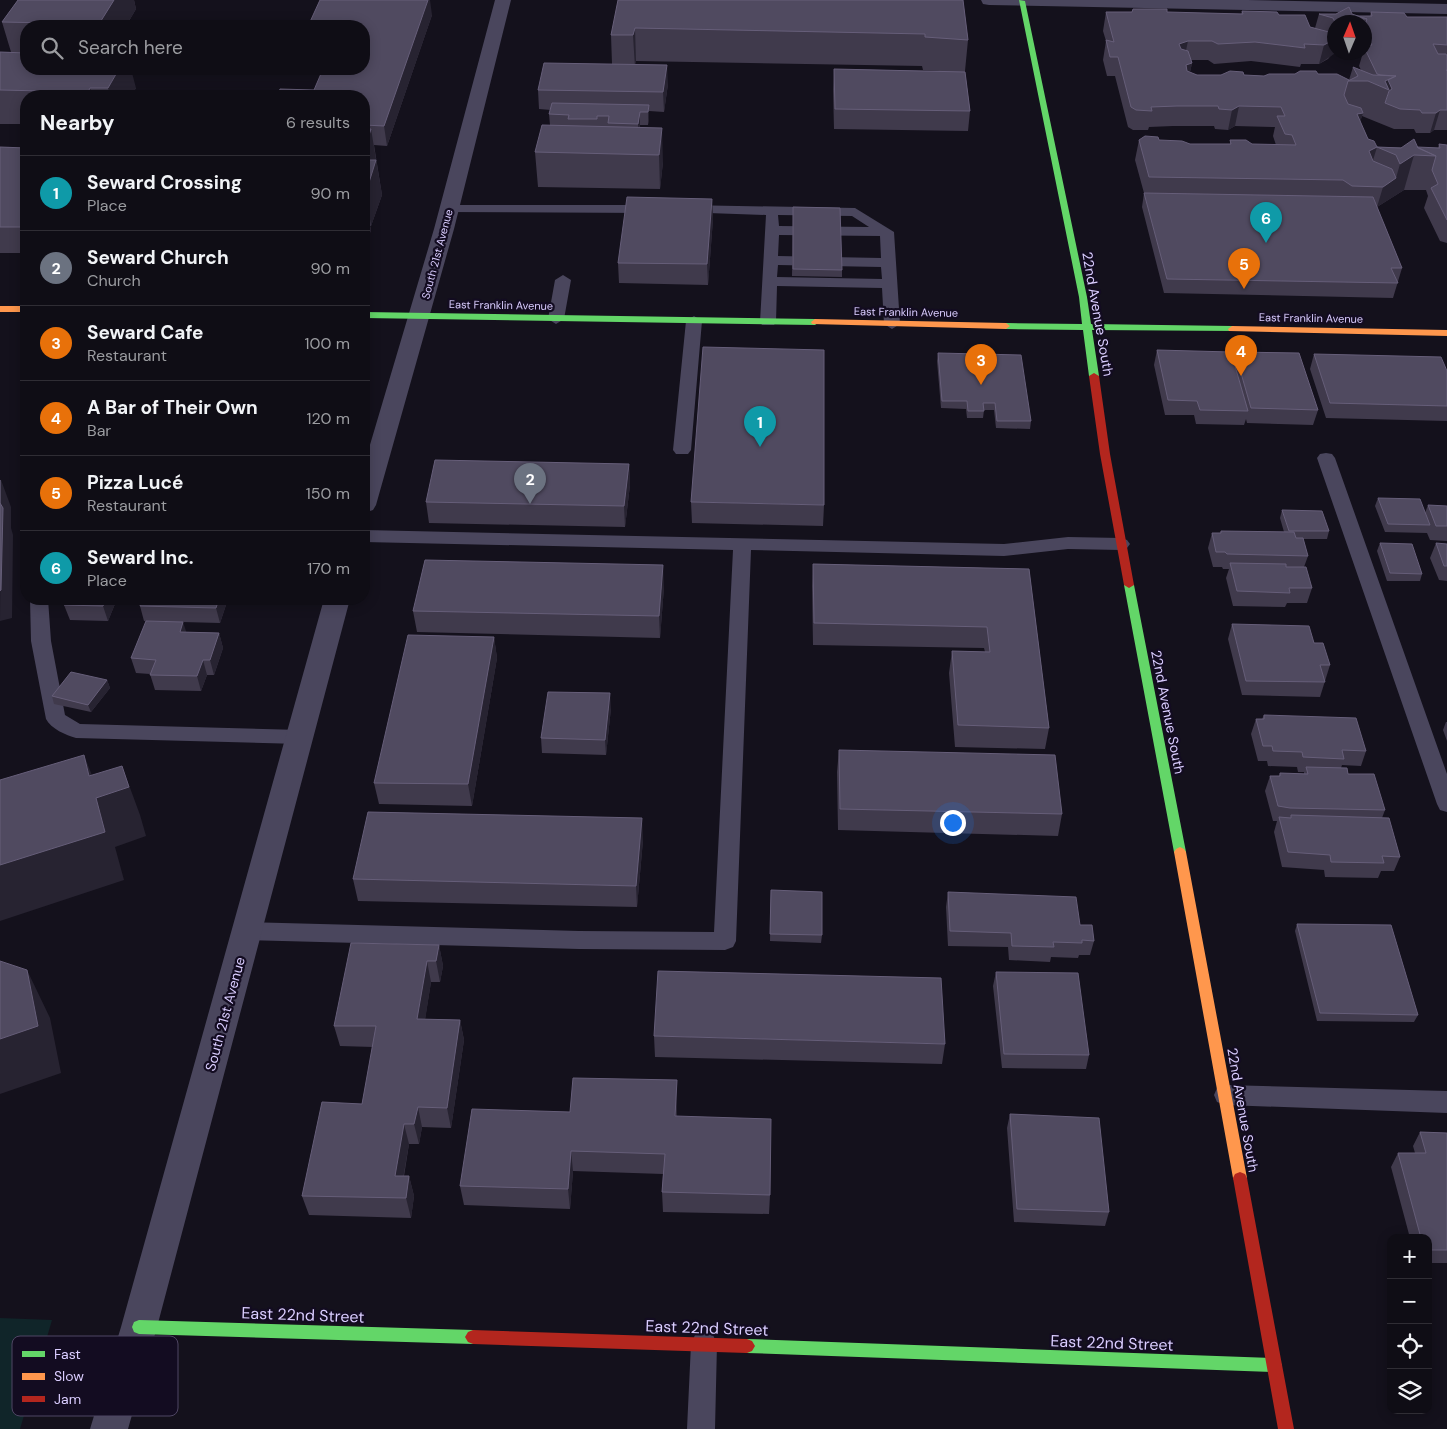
<!DOCTYPE html>
<meta charset="utf-8">
<style>
:root{--surface:#0f0d15;--page:#18161e;--text:#f1f3f6;--muted:#9b9ca0;--line:#2f2d34;--accent:#958bb0}
body{margin:0;font-family:"DM Sans",sans-serif;background:var(--page);color:var(--text)}
.controls{position:absolute;right:15px;bottom:15px;display:grid;overflow:hidden;border-radius:10px;box-shadow:0 2px 12px #0003}
.controls button{width:45px;height:45px;display:grid;place-items:center;padding:0;border:0;border-bottom:1px solid var(--line);background:var(--surface);color:var(--text);font:25px sans-serif}
.compass{position:absolute;left:1327px;top:15px;width:45px;height:45px;border-radius:50%;background:var(--surface);box-shadow:0 2px 12px #0003;rotate:2deg}
.you{position:absolute;left:952px;top:822px;width:18px;height:18px;margin:-12px;border:4px solid #fff;border-radius:50%;background:#1a73e8;box-shadow:0 0 0 8px #1a73e833}
.badge{display:grid;place-items:center;width:32px;height:32px;border-radius:50%;background:var(--accent);color:#fff;font-size:16px;font-weight:700}
.pin{position:absolute;translate:-50% -41px;filter:drop-shadow(0 1px 2px #0008)}
.pin::after{content:'';position:absolute;top:26px;width:18px;height:15px;background:inherit;clip-path:polygon(0 0,100% 0,50% 100%)}
.list{margin:0;padding:0;list-style:none}
h2{display:flex;justify-content:space-between;align-items:center;height:65px;margin:0;padding:0 20px;font-size:21px}
h2 small{font-size:16px;font-weight:400;color:var(--muted)}
.list li{display:grid;grid-template-columns:32px 1fr auto;gap:15px;align-items:center;box-sizing:border-box;height:75px;padding:0 20px;border-top:1px solid var(--line)}
.list b{display:block;font-size:19px;white-space:nowrap}
.list p{margin:0;font-size:16px;white-space:nowrap;color:var(--muted)}
.list em{font-size:16px;font-style:normal;color:var(--muted)}
.icon{flex:none;width:28px;height:28px;fill:none;stroke:currentColor;stroke-width:2;stroke-linecap:round;stroke-linejoin:round}
.map{position:relative;flex:none;width:1447px;height:1429px;overflow:hidden}
.search{position:absolute;background:var(--surface);box-shadow:0 2px 12px #0003;left:20px;top:20px;width:350px;height:55px;display:flex;align-items:center;gap:12px;box-sizing:border-box;padding:0 18px;border-radius:20px;color:var(--muted);font-size:19px}
.panel{position:absolute;background:var(--surface);box-shadow:0 2px 12px #0003;left:20px;top:90px;width:350px;height:515px;border-radius:20px}
.map>svg:first-child{display:block}
.green{fill:#102529}
.lines{fill:none;stroke-linecap:round;stroke-linejoin:round}
.lane{fill:#4a465d;fill-rule:evenodd}
.street{fill:#4a465d;fill-rule:evenodd}
.fast{fill:#63d668;fill-rule:evenodd}
.slow{fill:#ff974d;fill-rule:evenodd}
.jam{fill:#b3261e;fill-rule:evenodd}
.wall{fill:#403a4c;fill-rule:evenodd}
.shaded-wall{fill:#272331}
.building{fill:#504a60;stroke:#665e79}
.labels{text-anchor:middle;dominant-baseline:central;stroke-width:4.5;stroke-linejoin:round;paint-order:stroke}
.far-street-label{font-size:11px;fill:#dacdff;stroke:#130c21}
.street-label{font-size:14px;fill:#dacdff;stroke:#130c21}
.near-street-label{font-size:16px;fill:#dacdff;stroke:#130c21}
.key{fill:#130c21;stroke:#4f4664;stroke-width:1}
.key-label{font-size:14px;fill:#dacdff}
</style>
<div class="map">
<svg width="1447" height="1429" viewBox="0 0 1447 1429">
<rect width="100%" height="100%" fill="#14111c"/>
<path class="green" d="M0,1318L52,1320L20,1429H0Z"/>
<g class="lines">
<path class="lane" d="M449,205H651L658,209L651,213L444,212L442,209L444,206Z
M685,205L855,208L894,232L900,324L892,329L884,324L882,288L777,286L776,322L774,325H762L760,322L766,215L680,212L678,209ZM778,215L852,216L869,227L779,226ZM779,235L880,236L881,258L778,256ZM778,265L881,267L882,279L777,277Z
M563,275L571,280L564,319L556,324L548,319L555,280Z
M694,316L702,321L691,450L688,454H676L673,450L686,321Z
M1326,453L1332,454L1335,458L1447,774V812L1440,810L1437,804L1317,458L1320,454Z
M364,530L1004,544L1068,537L1121,538L1127,540L1130,544L1127,548L1121,550L1068,549L1004,556L751,550L736,941L733,947L725,950L579,949L248,940L240,937L237,931L240,925L248,922L579,931L714,932L733,550L364,542Z
M30,599H48L51,641L65,715L80,724L300,730L307,732L310,737L307,742L300,744L76,738C66,735 51,729 46,719L31,641Z
M1226,1085L1447,1091V1113L1226,1105L1217,1102L1214,1095L1217,1088Z
M704,1331L713,1335L717,1344L715,1429H687L691,1344L695,1335Z"/>
<path class="street" d="M495,0H511L454,229L376,505L373,510L364,513V465L434,229Z
M981,0H1247L1447,4V14L989,5L983,4Z
M324,599H350L157,1327L128,1429H90L121,1327Z"/>
<path class="fast" d="M1019,0L1025,1L1087,297L1091,324L1232,326L1236,329L1235,331L1092,330L1099,376L1094,379L1089,376L1083,330L1006,329L1002,326L1006,323L1082,324L1079,297Z
M364,312L815,319L819,322L815,325L364,318Z
M1129,582L1134,585L1186,852L1184,855H1176L1174,852L1124,585Z
M139,1320L473,1330L478,1332L481,1337L478,1342L473,1344L139,1334L134,1332L132,1327L134,1322Z
M747,1339L1274,1358L1279,1360L1282,1365L1279,1370L1274,1372L747,1353L742,1351L739,1346L742,1341Z"/>
<path class="slow" d="M0,306H26V312H0Z
M815,319L1006,323L1010,326L1006,329L812,324L811,322Z
M1232,326L1447,330V336L1229,331L1228,329Z
M1180,847L1184,849L1186,852L1247,1178L1245,1182L1240,1184L1235,1182L1233,1178L1174,852L1176,849Z"/>
<path class="jam" d="M1094,373L1099,376L1110,454L1134,585L1129,588L1124,585L1100,454L1089,376Z
M1240,1172L1245,1174L1247,1178L1294,1429H1278L1233,1178L1235,1174Z
M473,1330L747,1339L752,1341L755,1346L752,1351L747,1353L473,1344L468,1342L465,1337L468,1332Z"/>
</g>
<path class="wall" d="M18,0H134L136,9L126,26H26V69L136,88L131,96H26V124H0V52H11L2,22Z
M618,0H963L968,40L965,71L970,111L968,131L834,129L833,89L834,69L940,71L923,70L922,66L636,61L635,64L668,84L664,112L649,111V118L648,125H640V127L663,162L660,189L538,187L535,152L550,125L549,114L551,110L539,109L538,90L612,64L611,35Z
M1242,11L1279,15L1310,27L1315,28L1319,14H1352L1357,16H1370L1371,12L1407,17H1447V130H1434L1430,133H1416L1414,129H1394L1362,116L1360,121L1368,139L1377,147L1373,161L1377,147L1438,148L1439,144L1447,145V243L1440,241L1424,208L1428,196L1426,190H1404L1377,207L1402,268L1393,298L1164,293L1142,207L1144,193L1135,160L1139,140H1159L1190,144H1230V140L1252,144L1276,145L1273,136L1275,127L1235,126L1228,130L1215,129L1214,126H1173L1149,127L1148,130H1133L1128,127L1115,76H1107L1103,60L1106,41L1103,31L1106,12L1241,14ZM1334,22H1364V52H1360L1362,56L1359,66L1361,70L1353,67L1349,80L1318,74L1264,76L1197,75L1190,72L1192,63L1191,60H1208L1214,64L1251,61L1300,67L1301,64H1319L1328,59L1334,52Z
M432,15L387,146L374,145L382,195L371,226H370L371,230L364,250V96L314,90L364,26H310L309,24Z
M0,147L26,148V253H0Z
M712,199L713,219L708,285L619,283L618,263Z
M793,207L842,270V277L792,276Z
M1157,350L1234,359L1235,352L1318,410L1313,425L1247,423L1246,419L1244,425L1196,424L1194,415H1165L1154,365Z
M938,353L1031,421L1030,429L996,428L994,410H984L983,418H967L966,409L941,408L937,361Z
M1314,354L1447,371V421L1326,418L1310,369Z
M629,464L630,485L625,527L429,523L426,502Z
M1378,498L1425,513L1428,505L1447,506V541L1430,540L1427,533L1385,532L1375,506Z
M691,502L824,505L823,526L692,523Z
M1282,510L1329,531L1327,539H1303L1308,556L1304,567L1312,588L1307,603H1287L1285,607L1233,606L1226,578L1229,569H1223L1222,567H1213L1208,548L1212,533H1220L1221,531L1284,532L1280,518Z
M1380,543L1422,574L1420,581H1387L1377,551Z
M1436,543L1447,544V581L1439,580L1430,558Z
M813,564L1029,569L1049,728L1045,749L955,747L949,673L952,651L985,652L984,648L813,645L812,586Z
M664,587L660,638L417,632L413,611Z
M117,599L108,621L70,620L64,605Z
M142,599H228L220,623L144,621L140,606Z
M1232,624L1314,643L1330,665L1320,697L1242,695L1228,639Z
M186,632L219,633L223,648L214,675H207L201,691L155,690L150,674L136,673L131,658Z
M494,637L497,658L472,806L379,804L374,783Z
M107,680L110,688L91,712L54,704L52,696Z
M611,708L606,755L542,753L541,738Z
M1264,715L1366,751L1361,766L1342,765L1341,768L1385,810L1382,818L1400,857L1394,871H1381L1378,878L1325,877L1324,870L1282,867L1274,832L1277,821H1273L1265,791L1270,776H1279L1280,773L1304,774V772H1298L1297,767L1268,766L1267,761H1258L1251,734L1256,719H1262Z
M1446,722H1447V741L1443,730Z
M839,750L1062,814L1058,836L838,830L837,772Z
M643,840L637,907L358,901L353,879Z
M771,890L822,935L821,943L770,941Z
M948,892L1080,925L1094,941L1090,955H1079L1078,958L1051,957L1050,962L1009,960L1008,947L948,946L946,907Z
M1297,924L1418,1015L1414,1022L1317,1021L1295,931Z
M439,945L443,966L440,982H431L425,1019L460,1020L464,1040L451,1128L422,1127L419,1144H409L404,1176H409L414,1196L411,1218L309,1215L302,1196L362,1104L373,1047L340,1046L334,1026Z
M996,972L1089,1055L1086,1069L1002,1068L993,986Z
M654,1036L945,1044L942,1064L655,1057Z
M677,1100V1116L770,1195L769,1214L663,1212L662,1192L663,1174L573,1171L570,1209L464,1205L460,1186L570,1112Z
M1010,1114L1109,1212L1105,1226L1014,1222L1007,1128Z
M1420,1132L1447,1133V1263H1428V1238H1410L1391,1167L1398,1153H1415L1413,1146Z"/>
<path class="shaded-wall" d="M114,0H134L136,9L126,26H100L99,24Z
M428,0H430L432,15L387,146L384,126Z
M635,28L636,61L635,68L633,35Z
M1334,34V52H1337L1319,64L1324,45L1333,40Z
M1188,41L1184,60L1179,44Z
M1192,63L1188,82L1186,65Z
M667,65L668,84L664,112L663,92Z
M119,69H131L136,88L131,96H110L108,88Z
M1396,76L1388,104L1385,103L1389,90L1385,81Z
M90,88L93,96H89L88,92Z
M649,105V118L648,125V112Z
M1239,106L1235,126L1228,130L1232,110Z
M1440,110L1434,130L1430,133L1436,113Z
M640,112V125L638,138V124Z
M1363,113L1357,133V114Z
M662,128L663,162L660,189L659,155Z
M371,129L382,195L371,226L366,192L369,183L364,151Z
M1377,147L1371,167L1369,151Z
M1414,155L1404,190L1377,207L1383,187L1396,178L1400,164Z
M365,195L371,230L364,250V199Z
M712,199L713,219L708,285L707,264Z
M629,464L630,485L625,527L624,506Z
M1,480L11,507V528L13,535L12,618L0,621Z
M663,565L664,587L660,638L659,616Z
M106,599H117L108,621L103,606Z
M219,599H228L220,623L216,608Z
M183,622L188,637L180,632Z
M219,633L223,648L214,675L210,660Z
M494,637L497,658L472,806L468,784Z
M203,660L207,675L201,691L197,676Z
M107,680L110,688L91,712L88,705Z
M610,693L611,708L606,755L605,740Z
M84,755L100,796L122,766L140,815L146,836L115,847L124,880L0,921V865L89,776Z
M642,818L643,840L637,907L636,886Z
M439,945L443,966L440,982L436,961Z
M427,961L431,982L422,1040L417,1019Z
M27,970L50,1018L61,1073L0,1094V1039Z
M460,1020L464,1040L451,1128L447,1108Z
M677,1080V1100L676,1137L675,1116Z
M418,1107L422,1127L419,1144L414,1124Z
M404,1124L409,1144L400,1196L395,1176Z
M571,1151L573,1171L570,1209L568,1189Z
M409,1176L414,1196L411,1218L406,1198Z"/>
<path class="building" d="M18,0H114L99,24L2,22Z
M320,0H428L384,126L364,125V96H277L280,89L314,90L323,69H364V26H341L342,24H309Z
M618,0H963L968,40L925,37V34L635,28L633,35H611Z
M1349,7L1352,14L1367,19H1347L1342,22H1335L1333,18L1319,14H1336Z
M1133,9H1167V12L1243,14L1242,11L1277,12L1279,15H1305L1310,27L1329,32L1333,40L1324,45L1304,44L1305,48L1255,42L1218,44L1212,41H1188L1179,44L1181,49L1188,51L1192,63L1186,65L1187,71L1197,75H1221L1230,71L1243,72L1244,75L1264,76L1269,74H1295L1300,71H1316L1318,74H1337L1349,80L1348,81L1344,95L1348,104L1361,108L1363,113L1357,114L1368,139L1374,141L1377,147L1369,151L1373,161L1392,169L1396,178L1383,187L1352,186L1343,180L1149,177L1139,140L1145,136L1158,137L1159,140L1182,141L1190,144H1231L1230,140H1246L1252,144L1296,145L1292,135L1285,134L1277,116H1285L1281,107L1239,106L1232,110L1219,109L1218,106H1177L1151,107L1152,111L1136,110L1131,107L1118,57H1110L1106,40L1114,42L1106,12H1132Z
M1371,12L1404,13L1407,17H1447V45L1433,44L1438,54H1446L1447,56V70H1446L1447,71V110H1440L1436,113H1422L1420,110L1400,109L1385,103L1389,91L1392,89L1388,80L1396,76L1381,75L1377,74L1364,47L1372,45L1364,33V28L1367,19L1357,16H1372Z
M0,52L26,53V69H119L108,88H90L88,92L0,90Z
M544,63L667,65L663,92L538,90Z
M1353,67L1373,75L1396,76L1385,81L1389,90L1368,81H1348L1358,76Z
M834,69L965,72L970,111L835,109Z
M552,103L649,105L648,112H640L638,124L608,123L609,116H597V119H568L569,115L549,114Z
M542,125L662,128L659,155L535,152Z
M364,129H371L364,151Z
M1414,139L1418,148L1436,156L1414,155L1400,164L1396,155L1377,147L1401,148Z
M1439,144L1447,145V220L1431,188L1438,184L1432,170L1436,156L1417,147L1440,148Z
M0,147L26,148V227H0Z
M364,160H376L366,192L364,191Z
M1144,193L1373,197L1402,268H1391L1398,283L1167,279Z
M627,197L712,199L707,264L618,263Z
M793,207L840,208L842,270L793,269Z
M703,347L824,350V505L691,502Z
M1157,350L1231,352L1248,411L1200,410L1197,401L1168,400Z
M1235,352L1299,353L1318,410L1251,408Z
M938,353L1021,355L1031,421H997L995,403H983L984,411H968L967,401H942Z
M1314,354L1441,357L1447,371V406L1330,403Z
M435,460L629,464L624,506L426,502Z
M0,480V503L3,508L1,590L0,591Z
M1378,498L1420,499L1430,525L1388,524Z
M1428,505L1447,506V526H1436Z
M1282,510L1322,511L1329,531H1289Z
M1221,531L1294,532L1296,538H1303L1308,556L1227,554L1225,552H1216L1212,533H1221Z
M1380,543L1412,544L1422,574L1390,573Z
M1436,543L1447,544V566H1444Z
M425,560L663,565L659,616L413,611Z
M1230,563L1286,564V567H1306L1312,588H1289L1290,593L1237,591Z
M813,564L1029,569L1049,728L958,725L952,651L990,652L987,627L814,623Z
M67,599H106L103,606L64,605Z
M142,599H219L216,608L140,606Z
M146,621L183,622L180,632L219,633L210,660H203L197,676L150,675L156,660L131,658Z
M1232,624L1309,626L1314,643H1323L1330,665H1320L1325,682L1246,681Z
M408,635L494,637L468,784L374,783Z
M71,672L107,680L88,705L52,696Z
M548,692L610,693L605,740L541,738Z
M1264,715L1356,718L1366,751L1342,750L1344,759L1303,757L1302,752L1273,751L1272,746H1263L1256,719H1264Z
M839,750L1055,755L1062,814L840,809Z
M84,755L89,776L122,766L129,787L96,798L105,832L0,865V780Z
M1306,767L1347,768L1348,774H1374L1385,810L1290,808L1278,806L1270,776H1280V773L1308,774Z
M368,812L642,818L636,886L353,879Z
M1291,815L1389,818L1400,857L1382,856L1384,863L1331,862L1330,855L1288,852L1279,817L1291,818Z
M771,890L822,892V935L770,934Z
M948,892L1076,897L1080,925H1092L1094,941L1082,940V943L1053,942L1054,947L1012,946L1011,933L950,931Z
M1297,924L1391,925L1418,1015L1320,1013Z
M351,943L439,945L436,961H427L417,1019L460,1020L447,1108L418,1107L414,1124H404L395,1176H409L406,1198L302,1196L322,1102L362,1104L376,1026H334Z
M0,961L27,970L38,1026L0,1039Z
M658,971L941,978L945,1044L654,1036Z
M996,972L1078,973L1089,1055L1004,1054Z
M573,1078L677,1080L675,1116L771,1119L770,1195L662,1192L665,1154L571,1151L568,1189L460,1186L472,1109L570,1112Z
M1010,1114L1099,1118L1109,1212L1017,1209Z
M1420,1132L1447,1133V1250H1428V1238H1421L1398,1153H1426Z"/>
<g class="labels">
<g class="far-street-label">
<text transform="translate(437 254) rotate(-75)">South 21st Avenue</text>
<text transform="translate(501 305) rotate(1)">East Franklin Avenue</text>
<text transform="translate(906 312) rotate(1)">East Franklin Avenue</text>
<text transform="translate(1311 318) rotate(1)">East Franklin Avenue</text>
</g>
<g class="street-label">
<text transform="translate(1098 314) rotate(80)">22nd Avenue South</text>
<text transform="translate(1168 712) rotate(79)">22nd Avenue South</text>
<text transform="translate(225 1014) rotate(-75)">South 21st Avenue</text>
<text transform="translate(1243 1110) rotate(80)">22nd Avenue South</text>
</g>
<g class="near-street-label">
<text transform="translate(303 1315) rotate(2)">East 22nd Street</text>
<text transform="translate(707 1328) rotate(2)">East 22nd Street</text>
<text transform="translate(1112 1343) rotate(2)">East 22nd Street</text>
</g>
</g>
<rect x="12" y="1336" width="166" height="80" rx="8" class="key"/>
<rect x="22" y="1351" width="23" height="6" fill="#63d668"/>
<rect x="22" y="1373" width="23" height="7" fill="#ff974d"/>
<rect x="22" y="1396" width="23" height="6" fill="#b3261e"/>
<g class="key-label">
<text x="54" y="1359">Fast</text>
<text x="54" y="1381">Slow</text>
<text x="54" y="1404">Jam</text>
</g>
</svg>
<div class="controls">
<button>+</button>
<button>−</button>
<button><svg class="icon" aria-label="locate" viewBox="0 0 24 24"><circle cx="12" cy="12" r="6"/><path d="M12 2v4M12 18v4M2 12h4M18 12h4"/></svg></button>
<button><svg class="icon" aria-label="layers" viewBox="0 0 24 24"><path d="M12 4l9 5-9 5-9-5zM3 14l9 5 9-5"/></svg></button>
</div>
<svg class="compass" viewBox="-18 -18 36 36"><path d="M0-13l5 13h-10z" fill="#e53935"/><path d="M0 13l5-13h-10z" fill="#9b9ca0"/></svg>
<div class="you"></div>
<div class="pin badge" style="left:760px;top:447px;background:#0f9aa8">1</div>
<div class="pin badge" style="left:530px;top:504px;background:#6b7280">2</div>
<div class="pin badge" style="left:981px;top:385px;background:#e8710a">3</div>
<div class="pin badge" style="left:1241px;top:376px;background:#e8710a">4</div>
<div class="pin badge" style="left:1244px;top:289px;background:#e8710a">5</div>
<div class="pin badge" style="left:1266px;top:243px;background:#0f9aa8">6</div>
<div class="search"><svg class="icon" aria-label="search" viewBox="0 0 24 24"><circle cx="10" cy="10" r="6"/><path d="M15 15l6 6"/></svg>Search here</div>
<section class="panel">
<h2>Nearby<small>6 results</small></h2>
<ul class="list">
<li><span class="badge" style="background:#0f9aa8">1</span><div><b>Seward Crossing</b><p>Place</p></div><em>90 m</em></li>
<li><span class="badge" style="background:#6b7280">2</span><div><b>Seward Church</b><p>Church</p></div><em>90 m</em></li>
<li><span class="badge" style="background:#e8710a">3</span><div><b>Seward Cafe</b><p>Restaurant</p></div><em>100 m</em></li>
<li><span class="badge" style="background:#e8710a">4</span><div><b>A Bar of Their Own</b><p>Bar</p></div><em>120 m</em></li>
<li><span class="badge" style="background:#e8710a">5</span><div><b>Pizza Lucé</b><p>Restaurant</p></div><em>150 m</em></li>
<li><span class="badge" style="background:#0f9aa8">6</span><div><b>Seward Inc.</b><p>Place</p></div><em>170 m</em></li>
</ul>
</section>
</div>
